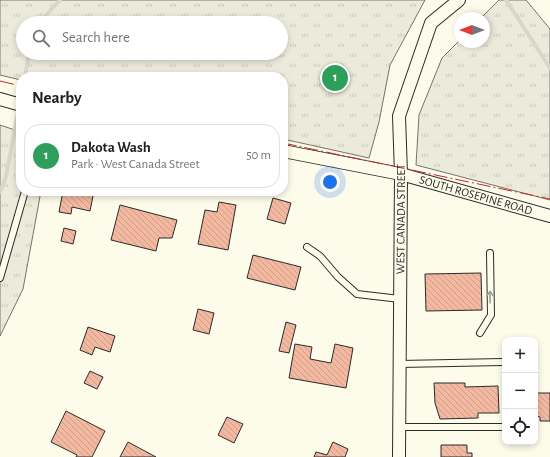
<!DOCTYPE html>
<meta charset="utf-8">
<style>
:root{--surface:#fff;--page:#f6f6f6;--text:#202124;--muted:#757577;--line:#e0e0e0;--accent:#7c3aed}
body{margin:0;font-family:"Alegreya Sans",sans-serif;background:var(--page);color:var(--text)}
.controls{position:absolute;right:12px;bottom:12px;display:grid;overflow:hidden;border-radius:8px;box-shadow:0 2px 6px #0003}
.controls button{width:36px;height:36px;display:grid;place-items:center;padding:0;border:0;border-bottom:1px solid var(--line);background:var(--surface);color:var(--text);font:20px sans-serif}
.compass{position:absolute;left:454px;top:12px;width:36px;height:36px;border-radius:50%;background:var(--surface);box-shadow:0 2px 6px #0003;rotate:270deg}
.you{position:absolute;left:330px;top:182px;width:14px;height:14px;margin:-10px;border:3px solid #fff;border-radius:50%;background:#1a73e8;box-shadow:0 0 0 6px #1a73e833}
.badge{display:grid;place-items:center;width:26px;height:26px;border-radius:50%;background:var(--accent);color:#fff;font-size:13px;font-weight:700}
.pin{position:absolute;translate:-50% -50%;border:2px solid #fff;box-shadow:0 1px 4px #0006}
.list{margin:0;padding:0;list-style:none}
h2{display:flex;justify-content:space-between;align-items:center;height:52px;margin:0;padding:0 16px;font-size:17px}
h2 small{font-size:13px;font-weight:400;color:var(--muted)}
.list li{display:grid;grid-template-columns:26px 1fr auto;gap:12px;align-items:center;box-sizing:border-box;height:64px;margin:0 8px 8px;padding:0 8px;border:1px solid var(--line);border-radius:16px}
.list b{display:block;font-size:15px;white-space:nowrap}
.list p{margin:0;font-size:13px;white-space:nowrap;color:var(--muted)}
.list em{font-size:13px;font-style:normal;color:var(--muted)}
.icon{flex:none;width:22px;height:22px;fill:none;stroke:currentColor;stroke-width:2;stroke-linecap:round;stroke-linejoin:round}
.map{position:relative;flex:none;width:550px;height:457px;overflow:hidden}
.search{position:absolute;background:var(--surface);box-shadow:0 2px 6px #0003;left:16px;top:16px;width:272px;height:44px;display:flex;align-items:center;gap:10px;box-sizing:border-box;padding:0 14px;border-radius:22px;color:var(--muted);font-size:15px}
.panel{position:absolute;background:var(--surface);box-shadow:0 2px 6px #0003;left:16px;top:72px;width:272px;height:124px;border-radius:16px}
.map>svg:first-child{display:block}
.grass{fill:url(#grass-tufts);stroke:#74746e;fill-rule:evenodd}
.lines{fill:none;stroke-linecap:round;stroke-linejoin:round}
.stream{stroke:#d8d7c9;stroke-width:4}
.building{fill:url(#building-back-hatch);stroke:#2b2b2b}
.lane-casing{stroke:#2b2b2b;stroke-width:8}
.street-casing{stroke:#2b2b2b;stroke-width:14}
.lane{stroke:#fdfbea;stroke-width:6}
.street{stroke:#fdfbea;stroke-width:12}
.power{stroke:#c62828;stroke-width:1;stroke-dasharray:14 3 2 3;stroke-linecap:butt}
.oneway{stroke:#9e9d94}
.labels{text-anchor:middle;dominant-baseline:central;stroke-width:3;stroke-linejoin:round;paint-order:stroke}
.street-label{font-size:12px;fill:#2b2b2b;stroke:#fdfbea}
</style>
<div class="map">
<svg width="550" height="457" viewBox="0 0 550 457">
<defs>
<pattern id="grass-tufts" width="24" height="20" patternUnits="userSpaceOnUse"><rect width="24" height="20" fill="#ecebdb"/><path d="M3 7l-1-3M5 7V3M7 7l1-3M15 17l-1-3M17 17v-4M19 17l1-3" fill="none" stroke="#cbcabc"/></pattern>
<pattern id="building-back-hatch" width="6" height="6" patternUnits="userSpaceOnUse"><rect width="6" height="6" fill="#f2b8a0"/><path d="M-1 5l2 2M0 0l6 6M5-1l2 2" fill="none" stroke="#d09e8a"/></pattern>
</defs>
<rect width="100%" height="100%" fill="#fdfbea"/>
<path class="grass" d="M0,0H425L390,65L379,122L369,158L283,139V77H21V80L0,75ZM23,23H281V53H23Z
M499,0H526L550,29V200L416,165L419,115L442,58L460,40V42H484V18H481Z
M0,125L21,132V191H41L23,289L0,336Z"/>
<g class="lines">
<path class="stream" d="M506,0L550,68
M39,23L60,0
M25,77L29,53
M0,192L6,177L21,96"/>
</g>
<path class="building" d="M63,191H86V194L93,196L90,211L72,207L71,214L59,212Z
M273,198L291,203L285,224L267,219Z
M219,202L236,205L228,250L198,244L205,210L217,212Z
M120,205L177,220L172,238H159L156,251L111,240Z
M64,228L76,231L73,244L61,241Z
M253,255L301,267L295,290L247,278Z
M481,273L482,310L426,311L425,274Z
M198,309L214,313L209,334L193,330Z
M286,322L296,325L289,353L279,351Z
M88,327L115,336L110,352L95,347L92,355L80,350Z
M295,344L312,347L310,359L331,363L335,344L353,348L346,388L289,378Z
M90,371L103,377L97,389L84,383Z
M434,383H465V387L498,386L499,413H478V418L440,419L435,403Z
M537,393H550V421H540V417L535,416Z
M66,411L105,431L92,457H76L77,455L51,442Z
M227,417L243,424L234,443L218,435Z
M128,442L156,457H120Z
M333,442L348,449L345,457H314L316,452L327,455Z
M441,445H467V453H472V457H441Z"/>
<g class="lines">
<g class="lane-casing">
<path id="lane" d="M307,247L320,256L338,277L357,294L400,299
M0,278L25,191
M480,333L491,315L490,253
M400,364L503,362
M399,427H505"/>
</g>
<g class="street-casing">
<g id="street">
<path d="M0,99L21,105"/>
<path id="s1" d="M283,151L401,174L550,216"/>
<path id="s2" d="M399,457L401,174L399,116L431,23L459,0"/>
</g>
</g>
<use href="#lane" class="lane"/>
<use href="#street" class="street"/>
<path class="power" d="M0,81L21,86
M283,143L550,199"/>
</g>
<defs><path id="oneway-shaft" d="M-6 0H5M1.5-3L5.5 0L1.5 3" fill="none" stroke-width="1.6" stroke-linecap="round" stroke-linejoin="round"/></defs>
<use class="oneway" href="#oneway-shaft" transform="translate(490 297) rotate(-90)"/>
<g class="labels">
<g class="street-label">
<text stroke="none"><textPath href="#s1" startOffset="198">SOUTH ROSEPINE ROAD</textPath></text>
<text stroke="none"><textPath href="#s2" startOffset="238">WEST CANADA STREET</textPath></text>
</g>
</g>
</svg>
<div class="controls">
<button>+</button>
<button>−</button>
<button><svg class="icon" aria-label="locate" viewBox="0 0 24 24"><circle cx="12" cy="12" r="6"/><path d="M12 2v4M12 18v4M2 12h4M18 12h4"/></svg></button>
</div>
<svg class="compass" viewBox="-18 -18 36 36"><path d="M0-13l5 13h-10z" fill="#e53935"/><path d="M0 13l5-13h-10z" fill="#757577"/></svg>
<div class="you"></div>
<div class="pin badge" style="left:335px;top:78px;background:#2e9e5b">1</div>
<div class="search"><svg class="icon" aria-label="search" viewBox="0 0 24 24"><circle cx="10" cy="10" r="6"/><path d="M15 15l6 6"/></svg>Search here</div>
<section class="panel">
<h2>Nearby<small></small></h2>
<ul class="list">
<li><span class="badge" style="background:#2e9e5b">1</span><div><b>Dakota Wash</b><p>Park · West Canada Street</p></div><em>50 m</em></li>
</ul>
</section>
</div>
